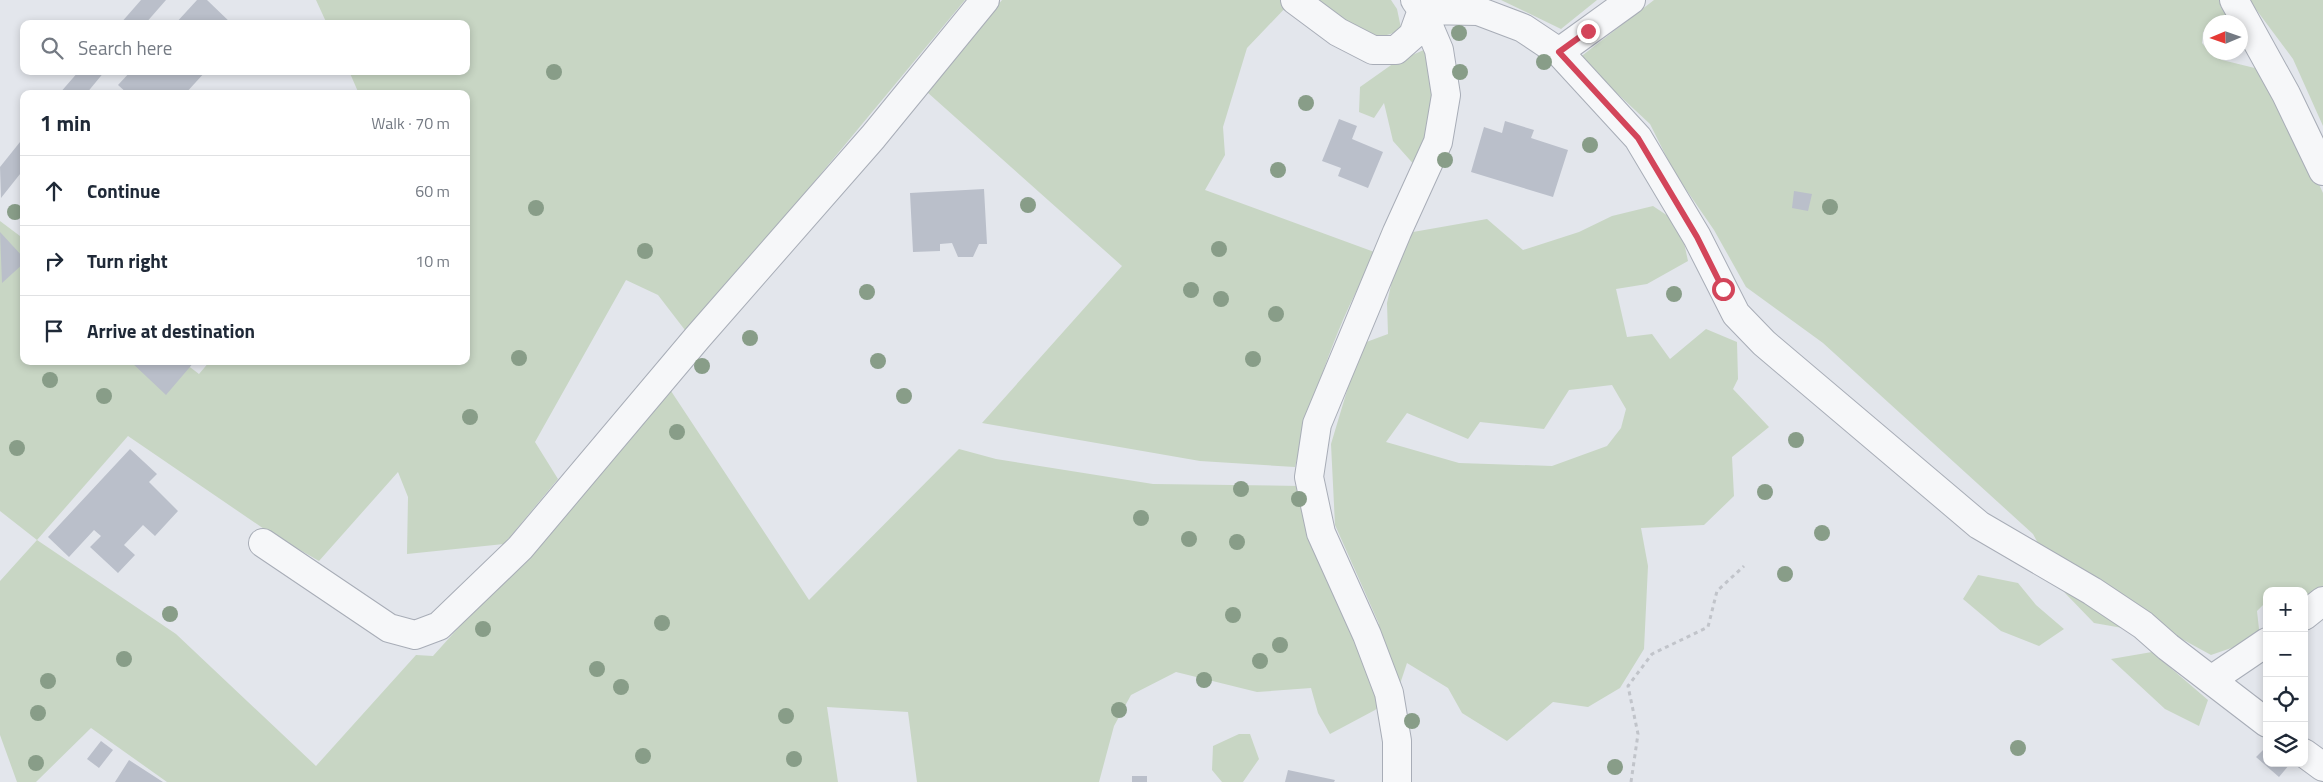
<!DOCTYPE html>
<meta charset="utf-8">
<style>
:root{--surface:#fff;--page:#f6f6f7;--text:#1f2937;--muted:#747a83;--line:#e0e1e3}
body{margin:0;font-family:"Titillium Web",sans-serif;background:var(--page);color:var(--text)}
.controls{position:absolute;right:15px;bottom:15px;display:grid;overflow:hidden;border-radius:10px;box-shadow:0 2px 8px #0003}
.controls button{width:45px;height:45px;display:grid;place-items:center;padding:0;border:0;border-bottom:1px solid var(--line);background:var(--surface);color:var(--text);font:25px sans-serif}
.compass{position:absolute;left:2203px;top:15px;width:45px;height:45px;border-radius:50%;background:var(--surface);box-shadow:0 2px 8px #0003;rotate:268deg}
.stop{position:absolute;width:15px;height:15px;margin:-11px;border:4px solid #d3455a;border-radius:50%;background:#fff}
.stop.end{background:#d3455a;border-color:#fff;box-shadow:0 1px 5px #0008}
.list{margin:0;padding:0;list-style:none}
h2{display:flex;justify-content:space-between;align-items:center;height:65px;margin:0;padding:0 20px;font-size:21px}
h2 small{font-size:16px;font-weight:400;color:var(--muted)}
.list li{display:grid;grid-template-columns:32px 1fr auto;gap:15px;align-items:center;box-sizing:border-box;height:70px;padding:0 20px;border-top:1px solid var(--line)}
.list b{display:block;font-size:19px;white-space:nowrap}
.list em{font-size:16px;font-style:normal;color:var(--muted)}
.icon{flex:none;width:28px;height:28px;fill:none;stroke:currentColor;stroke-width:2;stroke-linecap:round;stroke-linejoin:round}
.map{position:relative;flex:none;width:2323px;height:782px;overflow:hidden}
.search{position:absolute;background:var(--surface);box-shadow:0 2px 8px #0003;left:20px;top:20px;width:450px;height:55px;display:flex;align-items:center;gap:12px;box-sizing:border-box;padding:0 18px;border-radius:10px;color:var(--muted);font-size:19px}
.panel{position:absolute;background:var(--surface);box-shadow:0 2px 8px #0003;left:20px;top:90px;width:450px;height:275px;border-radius:10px}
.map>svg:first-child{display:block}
.green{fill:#c8d6c4;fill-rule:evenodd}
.building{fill:#babfca}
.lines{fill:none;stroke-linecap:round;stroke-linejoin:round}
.minor-casing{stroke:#a8adb7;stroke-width:30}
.path{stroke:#c1c4ca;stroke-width:3;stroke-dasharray:4 4;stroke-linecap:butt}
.minor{stroke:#f6f7f9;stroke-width:28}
.tree{fill:#889d88}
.route{stroke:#d3455a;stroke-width:6}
</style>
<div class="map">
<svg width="2323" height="782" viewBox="0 0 2323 782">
<rect width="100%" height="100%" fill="#e3e6ec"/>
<path class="green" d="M316,0H965L688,334L658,295L626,280L535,442L558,479L504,544L407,554L408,497L398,472L319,561L267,531L128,436L37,540L176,634L316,766L416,655L433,656L671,391L809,600L959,449L996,459L1153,484L1301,486L1311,541L1340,611L1379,624L1335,525L1331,444L1361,344L1388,334L1387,303L1397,258L1413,232L1487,219L1523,250L1579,232L1612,216L1653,206L1680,224L1688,261L1647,284L1616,289L1627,337L1652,334L1670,359L1706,329L1737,342L1738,379L1733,389L1769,427L1732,457L1734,496L1704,525L1641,528L1648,566L1644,649L1620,688L1588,707L1553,702L1507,741L1462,713L1448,688L1407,663L1398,690L1375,710L1330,734L1318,713L1311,688L1257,692L1176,672L1131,695L1114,726L1099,782H917L908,712L827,707L838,782H167L91,728L36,782H17L0,735V581L37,540L0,511V221L24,239V361H182L199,374L210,361H466V94H359L349,71H466V24H327ZM1612,385L1626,409L1621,428L1607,446L1552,466L1459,463L1386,442L1407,413L1468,439L1480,422L1544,429L1569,390Z
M1002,0H1283L1289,4L1247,48L1223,127L1225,155L1205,190L1377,253C1337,321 1314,392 1295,467L1200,461L982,423L1122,266L927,92Z
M1317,0H1391L1397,9L1401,28C1372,51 1340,17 1317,0Z
M1501,0H1597L1561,29Z
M1654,0H2219L2231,16L2219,22H2210V27L2203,32L2202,43L2210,52L2222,60L2267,71L2323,193V599L2304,607V591H2267V601L2257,611L2260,638L2211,655L2180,638L2094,623L2065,593L2033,534L1823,343L1746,287L1714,230L1674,172L1650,124L1579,58Z
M2249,0H2323V126L2293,59Z
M1426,49L1434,78L1429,144L1417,168L1393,141L1384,103L1374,118L1359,112L1360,87L1394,63Z
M1978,575L2018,583L2036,605L2064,629L2039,646L2001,631L1963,599Z
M2152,652L2208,700L2199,726L2165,709L2111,659Z
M1239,734H1250L1259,759L1243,782H1222L1212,770L1213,746Z"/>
<path class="building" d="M141,0H166L145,24H120Z
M197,0H207L232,24H175Z
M79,71H105L86,94H59Z
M131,71H206L185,94H128L118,85Z
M1339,119L1357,126L1352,139L1383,152L1368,188L1338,176L1341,168L1322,161Z
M1505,121L1534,130L1531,138L1568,150L1553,197L1471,172L1484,127L1502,133Z
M24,137V169L1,198L0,167Z
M984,189L987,244H979L973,257H958L952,243L940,244V251L913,252L910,193Z
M1794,191L1812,194L1808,211L1792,208Z
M0,232L24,258V263L2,283Z
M130,361H195L166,395Z
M130,449L157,474L149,482L178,511L155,536L143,525L124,545L135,555L118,573L90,547L101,536L94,530L69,557L48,537Z
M101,741L113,750L99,768L87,759Z
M2267,746V763L2289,765L2279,777L2256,757Z
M129,760L163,782H115Z
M1288,770L1335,780L1334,782H1285Z
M1132,776H1147V782H1132Z"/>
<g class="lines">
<g class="minor-casing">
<path id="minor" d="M1295,0L1338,32L1373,50H1396L1413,35L1422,10
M1415,0L1422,10L1478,11L1523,28L1559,52L1638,138L1697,237L1736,314L1764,343L1979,525L2092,591L2143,625L2168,647L2267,723
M2234,0L2286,94L2323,171
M1559,52L1631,0
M263,543L389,628L415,635L439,626L520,548L697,338L873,137L985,0
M2304,616L2323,601
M2211,680L2267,642
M2304,753L2323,767
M1397,782V741L1389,693L1367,635L1321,533L1309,477L1317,424L1397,232L1438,142L1446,95L1439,50L1422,10"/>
</g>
<path class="path" d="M1631,782L1638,734L1628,686L1652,654L1708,627L1717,591L1744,566"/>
<use href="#minor" class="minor"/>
</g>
<g class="tree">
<circle cx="1459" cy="33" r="8"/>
<circle cx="1544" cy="62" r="8"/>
<circle cx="554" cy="72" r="8"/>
<circle cx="1460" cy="72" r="8"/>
<circle cx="1306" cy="103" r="8"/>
<circle cx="1590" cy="145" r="8"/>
<circle cx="1445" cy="160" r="8"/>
<circle cx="1278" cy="170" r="8"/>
<circle cx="1028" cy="205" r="8"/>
<circle cx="1830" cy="207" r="8"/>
<circle cx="536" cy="208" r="8"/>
<circle cx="15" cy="212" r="8"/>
<circle cx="1219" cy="249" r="8"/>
<circle cx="645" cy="251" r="8"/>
<circle cx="1191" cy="290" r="8"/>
<circle cx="867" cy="292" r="8"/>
<circle cx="1674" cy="294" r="8"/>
<circle cx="1221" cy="299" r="8"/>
<circle cx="1276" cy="314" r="8"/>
<circle cx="750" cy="338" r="8"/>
<circle cx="519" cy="358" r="8"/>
<circle cx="1253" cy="359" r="8"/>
<circle cx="878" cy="361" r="8"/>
<circle cx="702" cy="366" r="8"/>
<circle cx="50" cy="380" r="8"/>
<circle cx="104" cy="396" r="8"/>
<circle cx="904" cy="396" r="8"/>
<circle cx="470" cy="417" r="8"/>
<circle cx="677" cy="432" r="8"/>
<circle cx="1796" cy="440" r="8"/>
<circle cx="17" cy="448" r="8"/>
<circle cx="1241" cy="489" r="8"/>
<circle cx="1765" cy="492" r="8"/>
<circle cx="1299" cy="499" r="8"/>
<circle cx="1141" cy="518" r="8"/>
<circle cx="1822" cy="533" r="8"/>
<circle cx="1189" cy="539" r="8"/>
<circle cx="1237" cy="542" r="8"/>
<circle cx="1785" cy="574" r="8"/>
<circle cx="170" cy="614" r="8"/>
<circle cx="1233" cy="615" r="8"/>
<circle cx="662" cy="623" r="8"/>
<circle cx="483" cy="629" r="8"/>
<circle cx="1280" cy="645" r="8"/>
<circle cx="124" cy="659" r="8"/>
<circle cx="1260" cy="661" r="8"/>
<circle cx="597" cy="669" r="8"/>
<circle cx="1204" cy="680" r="8"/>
<circle cx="48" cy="681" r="8"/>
<circle cx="621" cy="687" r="8"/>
<circle cx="1119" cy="710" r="8"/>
<circle cx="38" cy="713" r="8"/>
<circle cx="786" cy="716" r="8"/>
<circle cx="1412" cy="721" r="8"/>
<circle cx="2018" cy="748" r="8"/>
<circle cx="643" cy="756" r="8"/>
<circle cx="794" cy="759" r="8"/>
<circle cx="36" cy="763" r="8"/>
<circle cx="1615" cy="767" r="8"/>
</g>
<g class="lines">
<path class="route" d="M1588,31L1559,52L1638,138L1697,237L1723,289"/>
</g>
</svg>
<div class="controls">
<button>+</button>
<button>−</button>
<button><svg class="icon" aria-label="locate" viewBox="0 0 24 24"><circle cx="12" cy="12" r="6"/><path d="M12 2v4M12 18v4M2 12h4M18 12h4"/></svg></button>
<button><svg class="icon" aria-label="layers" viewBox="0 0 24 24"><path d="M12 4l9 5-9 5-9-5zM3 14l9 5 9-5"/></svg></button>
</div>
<svg class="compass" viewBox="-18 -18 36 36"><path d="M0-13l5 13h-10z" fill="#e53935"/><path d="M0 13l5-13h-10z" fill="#747a83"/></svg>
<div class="stop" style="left:1723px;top:289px"></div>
<div class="stop end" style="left:1588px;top:31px"></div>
<div class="search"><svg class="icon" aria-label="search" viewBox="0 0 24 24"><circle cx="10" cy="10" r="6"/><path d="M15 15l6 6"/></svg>Search here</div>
<section class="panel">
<h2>1 min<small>Walk · 70 m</small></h2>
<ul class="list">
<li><svg class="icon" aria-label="ahead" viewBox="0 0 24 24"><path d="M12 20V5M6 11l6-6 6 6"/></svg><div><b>Continue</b></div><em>60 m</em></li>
<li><svg class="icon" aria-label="right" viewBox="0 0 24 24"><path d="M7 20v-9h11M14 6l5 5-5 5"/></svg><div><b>Turn right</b></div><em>10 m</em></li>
<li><svg class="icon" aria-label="arrive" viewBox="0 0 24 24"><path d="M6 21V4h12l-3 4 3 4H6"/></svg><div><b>Arrive at destination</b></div></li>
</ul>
</section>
</div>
